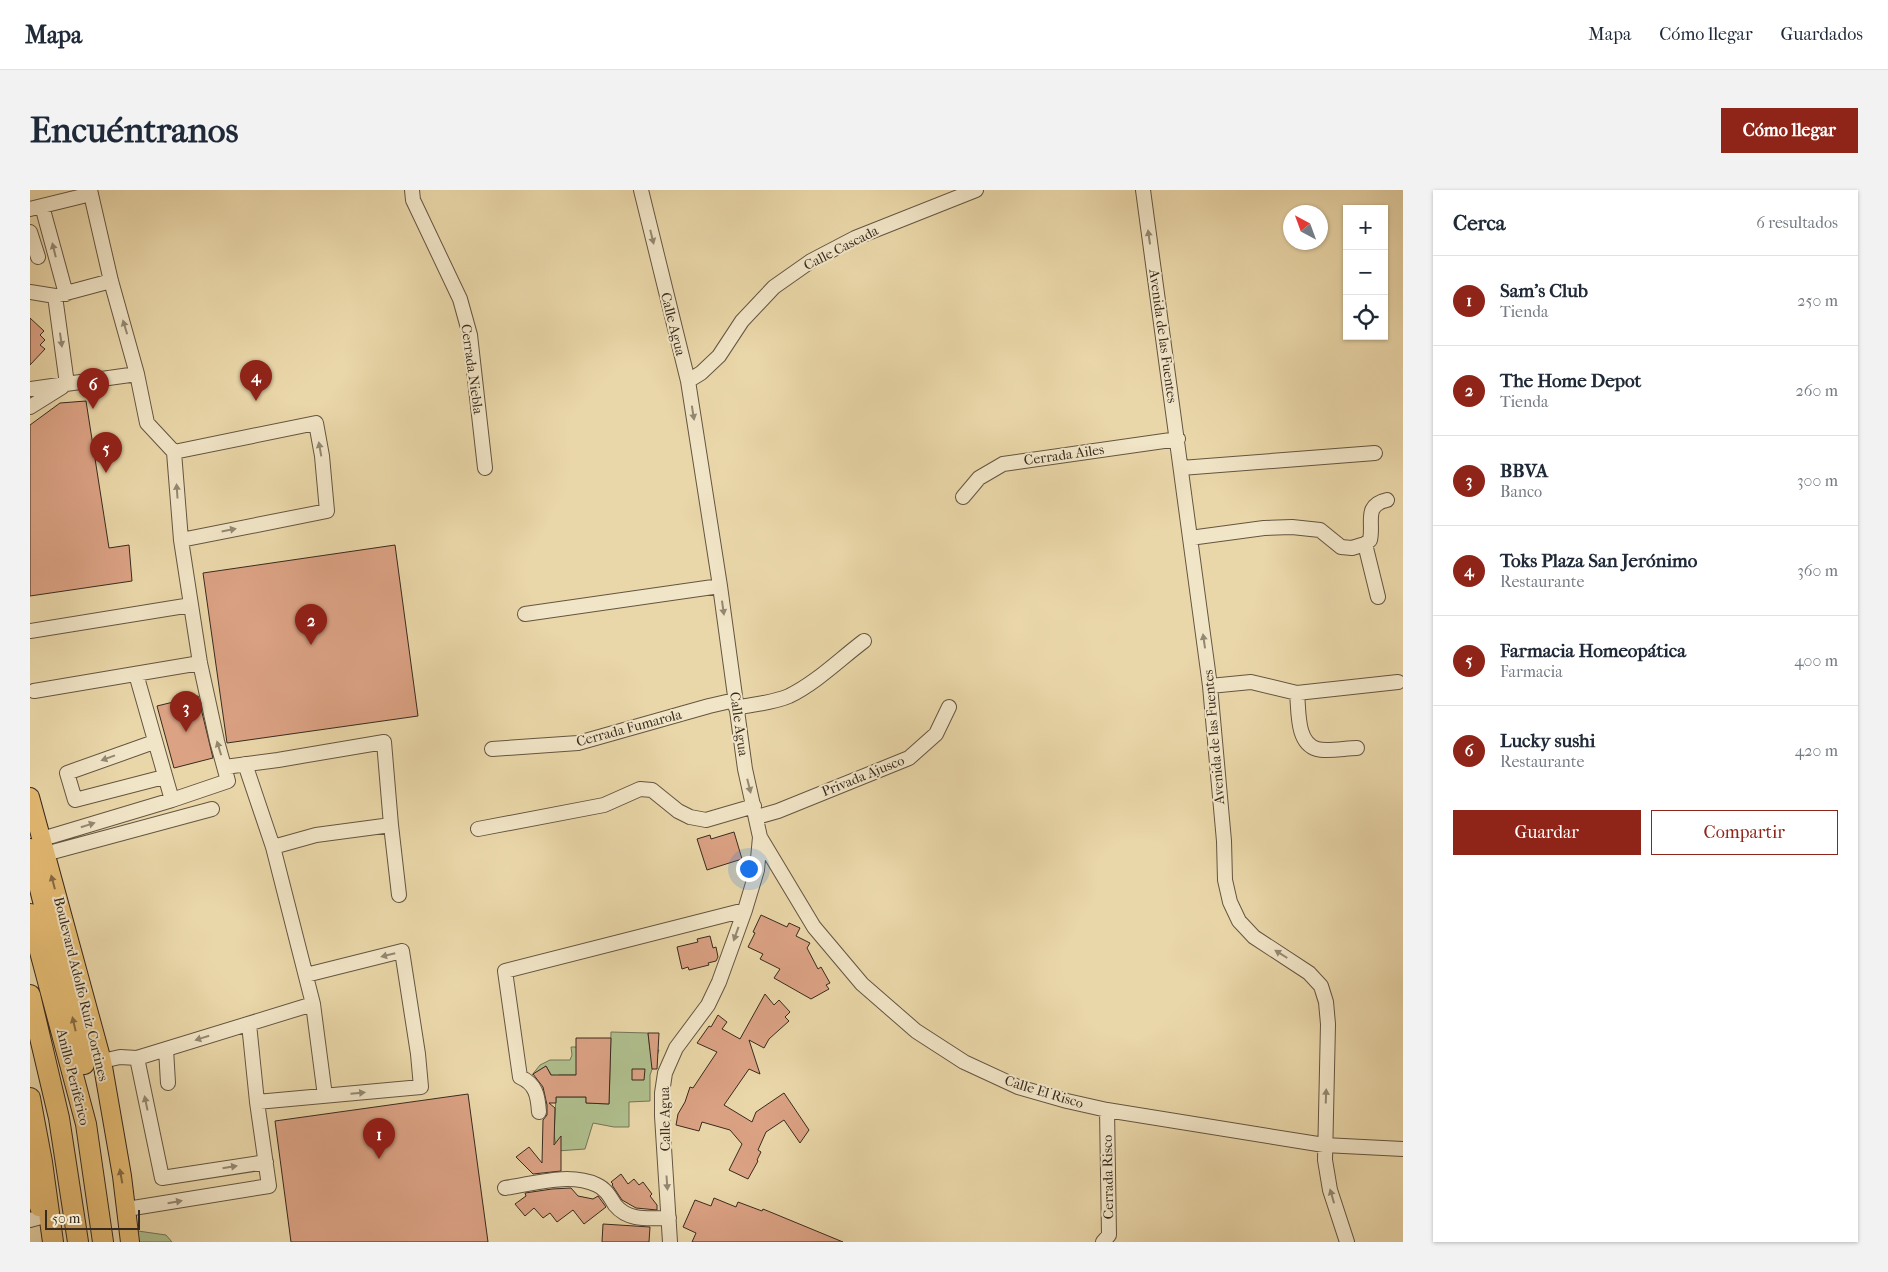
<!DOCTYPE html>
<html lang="es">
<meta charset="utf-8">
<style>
:root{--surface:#fff;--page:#f2f2f3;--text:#1f2937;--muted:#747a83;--line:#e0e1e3;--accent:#8f2418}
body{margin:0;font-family:"IM FELL French Canon",serif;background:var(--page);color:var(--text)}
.controls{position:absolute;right:15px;top:15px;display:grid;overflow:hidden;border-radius:0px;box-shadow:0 1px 4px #0004}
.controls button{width:45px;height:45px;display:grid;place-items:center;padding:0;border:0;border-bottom:1px solid var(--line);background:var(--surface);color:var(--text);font:25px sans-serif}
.compass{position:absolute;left:1253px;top:15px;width:45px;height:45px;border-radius:50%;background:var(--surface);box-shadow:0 1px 4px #0004;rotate:319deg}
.scale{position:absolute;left:15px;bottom:12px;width:95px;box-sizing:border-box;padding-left:5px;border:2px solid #382a1e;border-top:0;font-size:14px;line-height:18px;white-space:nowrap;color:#382a1e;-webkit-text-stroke:4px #f1e5c7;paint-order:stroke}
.you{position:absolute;left:718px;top:678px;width:18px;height:18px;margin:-12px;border:4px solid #fff;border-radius:50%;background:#1a73e8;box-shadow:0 0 0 8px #1a73e833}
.badge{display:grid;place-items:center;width:32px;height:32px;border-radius:50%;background:var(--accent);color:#fff;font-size:16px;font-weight:700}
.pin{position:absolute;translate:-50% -41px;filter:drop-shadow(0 1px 2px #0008)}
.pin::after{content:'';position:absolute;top:26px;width:18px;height:15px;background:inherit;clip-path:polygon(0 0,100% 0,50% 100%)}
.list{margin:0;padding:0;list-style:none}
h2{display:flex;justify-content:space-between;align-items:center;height:65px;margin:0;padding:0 20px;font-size:21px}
h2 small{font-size:16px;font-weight:400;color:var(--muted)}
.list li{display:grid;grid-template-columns:32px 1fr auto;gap:15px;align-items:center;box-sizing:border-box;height:90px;padding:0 20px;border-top:1px solid var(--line)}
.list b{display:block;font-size:19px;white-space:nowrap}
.list p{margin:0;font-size:16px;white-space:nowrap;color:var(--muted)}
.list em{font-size:16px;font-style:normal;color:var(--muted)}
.actions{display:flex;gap:10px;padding:15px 20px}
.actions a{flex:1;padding:11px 0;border:1px solid var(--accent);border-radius:0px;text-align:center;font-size:18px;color:var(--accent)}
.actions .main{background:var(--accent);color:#fff}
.icon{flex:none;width:28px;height:28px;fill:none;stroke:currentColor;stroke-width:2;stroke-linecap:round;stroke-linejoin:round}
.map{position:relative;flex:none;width:1373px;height:1052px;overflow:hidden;border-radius:0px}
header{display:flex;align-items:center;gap:30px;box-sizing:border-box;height:70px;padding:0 25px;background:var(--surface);border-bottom:1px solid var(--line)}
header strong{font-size:24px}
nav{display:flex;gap:28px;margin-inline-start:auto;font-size:18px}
.intro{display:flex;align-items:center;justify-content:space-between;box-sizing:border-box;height:120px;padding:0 30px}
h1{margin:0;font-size:35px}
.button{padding:12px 22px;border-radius:0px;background:var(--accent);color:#fff;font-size:18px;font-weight:700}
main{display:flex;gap:30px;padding:0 30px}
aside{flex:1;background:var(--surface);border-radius:0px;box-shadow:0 1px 4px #0004}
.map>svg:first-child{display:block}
.green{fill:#b0bf8e;stroke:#747456}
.building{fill:#dba284;stroke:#382a1e}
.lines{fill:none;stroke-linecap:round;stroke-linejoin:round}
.minor-casing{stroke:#645541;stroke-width:16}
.major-casing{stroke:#382a1e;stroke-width:20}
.highway-casing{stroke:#382a1e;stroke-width:22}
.minor{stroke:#f1e5c7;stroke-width:14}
.major{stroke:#e5bc74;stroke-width:18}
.highway{stroke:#e5bc74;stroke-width:20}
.oneway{fill:#948872}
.oneway2{fill:#866c45}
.labels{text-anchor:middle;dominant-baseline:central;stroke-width:4;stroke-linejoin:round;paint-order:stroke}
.street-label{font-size:14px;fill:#382a1e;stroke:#f1e5c7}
</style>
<header>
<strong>Mapa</strong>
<nav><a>Mapa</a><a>Cómo llegar</a><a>Guardados</a></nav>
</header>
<div class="intro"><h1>Encuéntranos</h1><a class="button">Cómo llegar</a></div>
<main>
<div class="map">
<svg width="1373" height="1052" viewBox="0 0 1373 1052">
<rect width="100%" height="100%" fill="#ead7a9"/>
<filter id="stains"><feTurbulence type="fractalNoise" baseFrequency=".004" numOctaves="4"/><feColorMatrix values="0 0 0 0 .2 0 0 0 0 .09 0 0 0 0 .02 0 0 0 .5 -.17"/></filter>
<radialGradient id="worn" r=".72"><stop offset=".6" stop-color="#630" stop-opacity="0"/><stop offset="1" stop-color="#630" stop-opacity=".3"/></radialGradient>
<path class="green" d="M581,842L618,843L620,860H629L620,885V911L599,912V937H584L563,933L555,959L527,961L524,945L526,907H556V913L579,914Z
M541,857H546L556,885H529L528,896L516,876L502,885L510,875L520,870H540L542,865Z
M108,1041L136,1045L142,1052H108Z"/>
<path class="building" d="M0,128L14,141L10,145L15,150L10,155L15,159L0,175Z
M56,211L79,358L99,355L102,391L0,406V235L30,213Z
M365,355L388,526L197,553L173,383Z
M168,506L183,568L144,578L127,516Z
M704,642L712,669L677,680L667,649L680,645L681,649Z
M731,725L757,737L759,733L770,738L766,746L780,753L777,758L788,779L791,777L800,793L796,795L799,799L781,809L744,788L750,779L730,769L733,764L718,757L725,743L723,742Z
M680,746L683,758L686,757L688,767L686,771L678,773L679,775L659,780L658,777L652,779L647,757L668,752L667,749Z
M735,804L744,815L749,810L760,822L755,827L759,831L739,849L734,858L719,850L730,884L719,879L694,915L722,932L726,922L754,903L779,940L770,953L754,930L736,942L728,960L731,962L727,970L728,971L718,989L699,980L712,954L700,940L672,932L669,941L646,935L648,924L655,912L660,897L663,898L687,862L667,853L679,836L681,837L688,825L697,832L692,839L710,849Z
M618,843H629L627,879H622Z
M546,848H581L579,914L556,913V907H526V913H519L525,918L524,955L531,946V981L503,984L486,967L499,957L512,973L513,930L517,925V915L513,897L503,884L516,876L521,885H546Z
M602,879H615L614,890H602Z
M438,904L458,1052H261L245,931Z
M591,984L598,994L604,989L609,995L613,992L622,1004L620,1006L627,1015V1020L606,1018L592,1010L582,995L583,994L581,992Z
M541,998L548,1006L563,1009L568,1006L576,1017L554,1034L543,1020L527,1032L520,1023L513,1028L504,1018L495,1026L485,1014L496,1006L495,1003L522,999Z
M684,1008L706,1017L708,1012L732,1021L733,1019L813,1052H662L666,1043L653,1037L665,1010L681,1016Z
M573,1034L620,1037L619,1052H572Z"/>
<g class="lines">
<g class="minor-casing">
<path id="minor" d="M382,0L383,10L430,109L440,145L455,278
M611,0L658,191L690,396L715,579L730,647L727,680L715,720L689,792L678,815L646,858L635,883L632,903V926L640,1052
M1113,0L1180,496L1194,651L1195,690L1200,712L1209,731L1224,747L1279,783L1291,796L1296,812L1298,834L1295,970L1300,1000L1317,1052
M12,16L36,104
M0,19L61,4
M0,42L8,67
M0,102L25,106L81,91
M25,106L37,194
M658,191L671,183L689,166L712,131L744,97L781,71L825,48L946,0
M0,199L107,184
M0,217L32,197
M144,262L286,233L292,266L297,321L151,350
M1151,278L1345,263
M933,307L949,288L973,274L1148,249
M1160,348L1234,338L1262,337L1290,340L1311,357L1322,358L1335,354L1340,350C1344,333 1333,315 1357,310
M1335,354L1348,407
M495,424L690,396
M0,441L161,415
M106,484L142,610
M1180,496L1221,492L1267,503L1368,492
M4,501L170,473
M1267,503C1269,521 1266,553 1287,559C1297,562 1316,558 1327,558
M706,518C724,514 743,513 759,506C786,493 810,469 834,451
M124,552L37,583L45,610L134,587
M462,559L548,553L679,516L705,510
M215,574L243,657L283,814L295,906
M195,577L248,570L354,552L361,635L286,645L243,657
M727,627L748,621L879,568L906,544L919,517
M361,635L369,705
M448,639L574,615L610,599L622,600L648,621L660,627L676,630L724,616
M730,647L784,737L832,794L886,841L934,872L988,897L1037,911L1077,920L1294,955L1373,959
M12,649L142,610L198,591L187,551L170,473L151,350L144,262L117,233L107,184L81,91L60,0
M15,664L182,619
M136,859L138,893
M107,868L132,988L236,972
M72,871L90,867L107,868L283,814
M227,912L391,897L388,864L372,761L276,785
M509,922C508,906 506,894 490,887L475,781L715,720
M475,998C504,994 539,982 567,995C576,999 580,1007 585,1015C599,1032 620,1028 639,1028
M97,1019L239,996L227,912L219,834
M0,1030L11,1027
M1073,1052L1079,1045L1077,920"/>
</g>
<g class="major-casing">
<path id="major" d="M0,607L72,871L92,986L100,1052
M0,969L9,1017"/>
</g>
<g class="highway-casing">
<path id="highway" d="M0,659L54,874
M0,724L56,934L73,1052
M0,805L29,928L48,1052
M0,908L12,972L23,1052"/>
</g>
<use href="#minor" class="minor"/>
<use href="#major" class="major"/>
<use href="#highway" class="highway"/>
</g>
<defs><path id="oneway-solid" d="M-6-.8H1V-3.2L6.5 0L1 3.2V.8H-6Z" transform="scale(1.25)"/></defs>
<g class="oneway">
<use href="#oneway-solid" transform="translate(622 47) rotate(76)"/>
<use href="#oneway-solid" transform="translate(1119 47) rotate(-98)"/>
<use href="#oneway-solid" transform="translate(24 60) rotate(-104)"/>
<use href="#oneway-solid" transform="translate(95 137) rotate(-107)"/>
<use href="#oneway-solid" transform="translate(31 150) rotate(82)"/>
<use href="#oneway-solid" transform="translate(663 223) rotate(81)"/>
<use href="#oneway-solid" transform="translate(290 259) rotate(-100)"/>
<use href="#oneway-solid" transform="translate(147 301) rotate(-94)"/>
<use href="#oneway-solid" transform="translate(199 340) rotate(-11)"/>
<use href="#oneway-solid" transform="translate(693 418) rotate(82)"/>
<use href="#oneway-solid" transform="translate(1174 451) rotate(-98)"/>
<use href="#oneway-solid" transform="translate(189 558) rotate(-107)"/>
<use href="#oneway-solid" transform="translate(78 568) rotate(160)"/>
<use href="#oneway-solid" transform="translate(719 596) rotate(76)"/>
<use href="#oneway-solid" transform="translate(58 635) rotate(-17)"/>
<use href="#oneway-solid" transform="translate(706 744) rotate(110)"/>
<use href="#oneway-solid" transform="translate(1251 764) rotate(-148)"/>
<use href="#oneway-solid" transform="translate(358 765) rotate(166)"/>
<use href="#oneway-solid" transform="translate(172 848) rotate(163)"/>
<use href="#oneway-solid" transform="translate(328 903) rotate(-5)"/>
<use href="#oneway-solid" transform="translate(1296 906) rotate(-88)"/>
<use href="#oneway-solid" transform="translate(116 913) rotate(-102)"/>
<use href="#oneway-solid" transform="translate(200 977) rotate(-9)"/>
<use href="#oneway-solid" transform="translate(637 993) rotate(86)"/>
<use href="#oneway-solid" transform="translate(1302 1006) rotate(-106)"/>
<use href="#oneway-solid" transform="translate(145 1012) rotate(-10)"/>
</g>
<g class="oneway2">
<use href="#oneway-solid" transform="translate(23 692) rotate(-105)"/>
<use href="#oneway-solid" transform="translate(44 834) rotate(-103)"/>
<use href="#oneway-solid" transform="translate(91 986) rotate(-100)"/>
</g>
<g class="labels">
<g class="street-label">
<text transform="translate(811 58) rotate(-27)">Calle Cascada</text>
<text transform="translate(643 134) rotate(76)">Calle Agua</text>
<text transform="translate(1133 146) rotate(82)">Avenida de las Fuentes</text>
<text transform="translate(442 179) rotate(82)">Cerrada Niebla</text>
<text transform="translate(1034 265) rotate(-8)">Cerrada Ailes</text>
<text transform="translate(709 534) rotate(82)">Calle Agua</text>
<text transform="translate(599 538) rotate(-15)">Cerrada Fumarola</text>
<text transform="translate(1184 547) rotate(-95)">Avenida de las Fuentes</text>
<text transform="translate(833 586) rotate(-22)">Privada Ajusco</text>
<text transform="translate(51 799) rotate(76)">Boulevard Adolfo Ruiz Cortines</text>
<text transform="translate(43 887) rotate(76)">Anillo Periférico</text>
<text transform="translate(1014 902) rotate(17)">Calle El Risco</text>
<text transform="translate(635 929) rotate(-91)">Calle Agua</text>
<text transform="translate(1078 987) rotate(-91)">Cerrada Risco</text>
</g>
</g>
<rect width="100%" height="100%" filter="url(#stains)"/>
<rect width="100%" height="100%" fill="url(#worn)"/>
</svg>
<div class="controls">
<button>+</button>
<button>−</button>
<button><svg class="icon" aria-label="locate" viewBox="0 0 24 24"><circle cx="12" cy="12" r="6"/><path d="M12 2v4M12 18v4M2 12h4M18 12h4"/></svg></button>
</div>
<svg class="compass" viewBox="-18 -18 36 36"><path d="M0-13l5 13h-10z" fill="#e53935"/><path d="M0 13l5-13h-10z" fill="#747a83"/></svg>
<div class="scale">50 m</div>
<div class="you"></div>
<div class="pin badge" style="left:349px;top:969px">1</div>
<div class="pin badge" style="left:281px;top:455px">2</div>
<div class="pin badge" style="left:156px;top:542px">3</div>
<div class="pin badge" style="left:226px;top:211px">4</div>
<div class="pin badge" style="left:76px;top:283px">5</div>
<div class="pin badge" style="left:63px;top:219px">6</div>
</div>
<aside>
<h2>Cerca<small>6 resultados</small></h2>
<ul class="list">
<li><span class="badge">1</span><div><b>Sam's Club</b><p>Tienda</p></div><em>250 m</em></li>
<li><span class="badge">2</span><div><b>The Home Depot</b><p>Tienda</p></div><em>260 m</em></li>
<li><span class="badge">3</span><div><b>BBVA</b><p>Banco</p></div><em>300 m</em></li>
<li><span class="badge">4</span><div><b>Toks Plaza San Jerónimo</b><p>Restaurante</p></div><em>360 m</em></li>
<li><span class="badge">5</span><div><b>Farmacia Homeopática</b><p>Farmacia</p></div><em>400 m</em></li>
<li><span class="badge">6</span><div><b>Lucky sushi</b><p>Restaurante</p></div><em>420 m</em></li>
</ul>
<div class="actions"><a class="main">Guardar</a><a>Compartir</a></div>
</aside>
</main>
